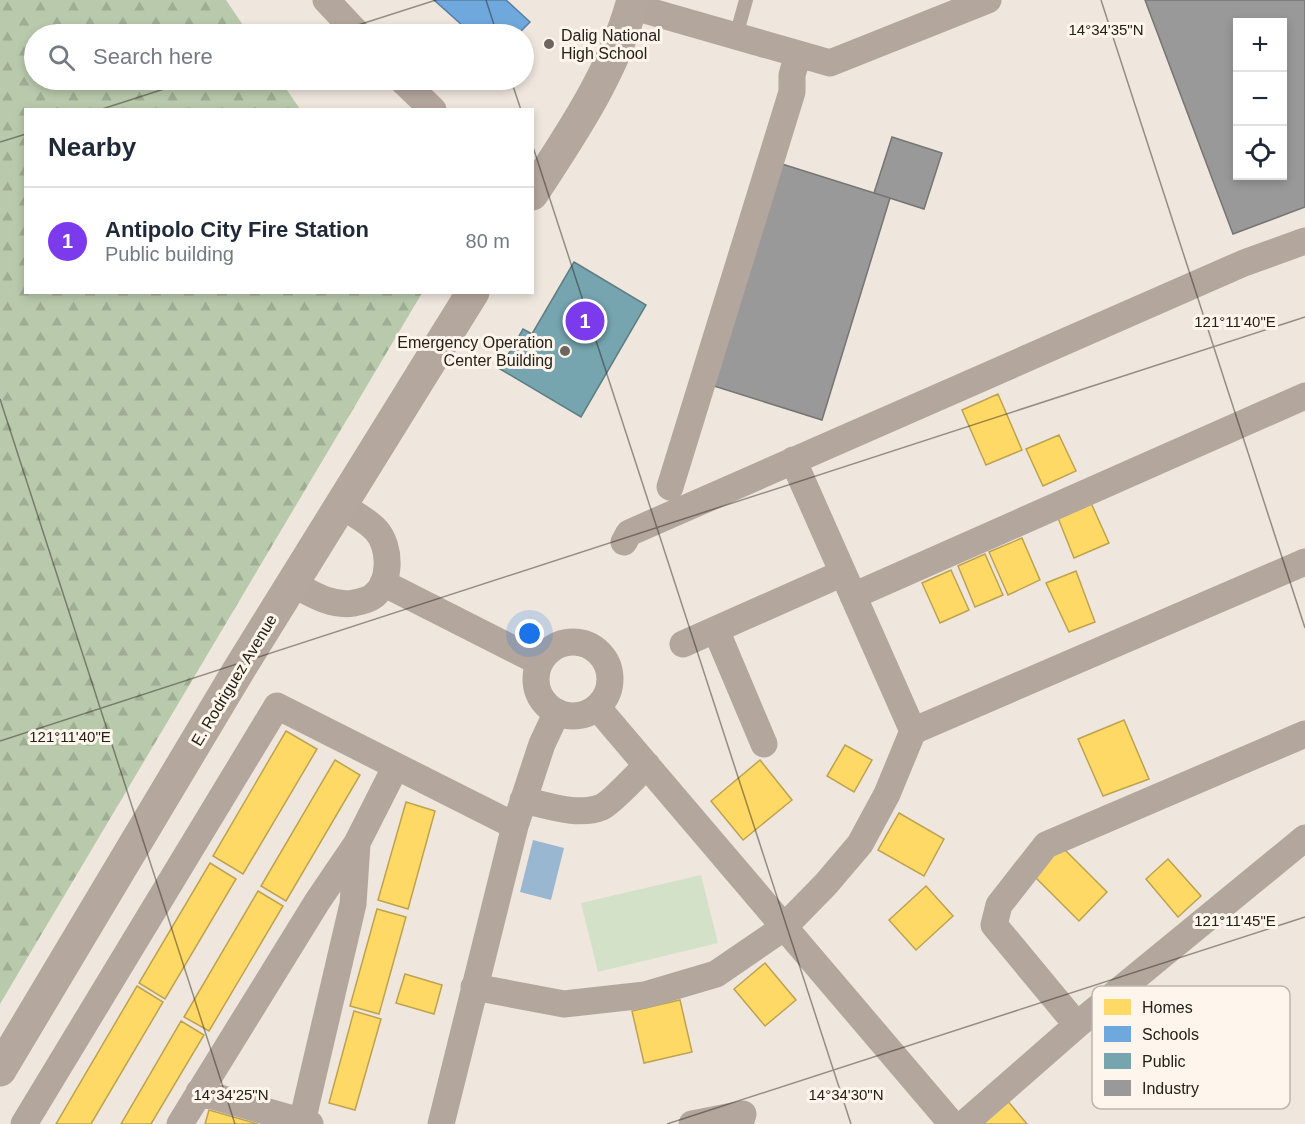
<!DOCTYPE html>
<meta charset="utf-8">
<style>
:root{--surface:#fff;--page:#f2f2f3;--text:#1f2937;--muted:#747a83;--line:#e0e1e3;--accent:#7c3aed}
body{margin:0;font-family:Helvetica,sans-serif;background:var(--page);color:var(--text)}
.controls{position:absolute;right:18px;top:18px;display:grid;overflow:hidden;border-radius:0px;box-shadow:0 3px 9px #0003}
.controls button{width:54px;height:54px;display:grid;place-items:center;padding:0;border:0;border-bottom:2px solid var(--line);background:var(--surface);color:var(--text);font:30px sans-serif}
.you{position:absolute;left:530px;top:634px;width:21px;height:21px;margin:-15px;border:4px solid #fff;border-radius:50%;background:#1a73e8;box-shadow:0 0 0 9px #1a73e833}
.badge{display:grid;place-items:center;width:39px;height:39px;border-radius:50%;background:var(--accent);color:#fff;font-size:20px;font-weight:700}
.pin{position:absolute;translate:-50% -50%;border:3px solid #fff;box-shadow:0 2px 6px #0006}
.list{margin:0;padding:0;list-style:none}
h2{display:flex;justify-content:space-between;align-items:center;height:78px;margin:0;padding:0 24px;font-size:26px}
h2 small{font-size:20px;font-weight:400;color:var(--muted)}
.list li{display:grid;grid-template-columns:39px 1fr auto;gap:18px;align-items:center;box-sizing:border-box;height:108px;padding:0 24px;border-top:2px solid var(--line)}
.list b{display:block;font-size:22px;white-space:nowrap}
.list p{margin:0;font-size:20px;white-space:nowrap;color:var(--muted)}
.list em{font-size:20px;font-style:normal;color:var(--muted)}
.icon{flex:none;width:33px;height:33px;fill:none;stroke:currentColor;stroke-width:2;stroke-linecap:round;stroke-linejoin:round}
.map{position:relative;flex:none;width:1305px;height:1124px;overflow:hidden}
.search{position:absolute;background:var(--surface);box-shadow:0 3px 9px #0003;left:24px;top:24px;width:510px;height:66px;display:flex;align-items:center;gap:15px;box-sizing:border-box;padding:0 21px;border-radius:33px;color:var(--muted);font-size:22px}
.panel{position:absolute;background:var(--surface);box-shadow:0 3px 9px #0003;left:24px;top:108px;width:510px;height:186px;border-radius:0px}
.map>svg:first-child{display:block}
.grass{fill:#d4e1c9}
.forest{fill:url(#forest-firs)}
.water{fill:#99b7d1}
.homes{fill:#ffd966;stroke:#bea24f;stroke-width:1.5}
.schools{fill:#6fa8dc;stroke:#597fa2;stroke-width:1.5}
.public{fill:#76a5af;stroke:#5e7d82;stroke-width:1.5}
.industry{fill:#999;stroke:#767573;stroke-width:1.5;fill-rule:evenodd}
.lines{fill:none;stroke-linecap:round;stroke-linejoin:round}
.lane{stroke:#b3a69d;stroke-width:14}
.street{stroke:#b3a69d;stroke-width:27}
.primary{stroke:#b4a79d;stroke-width:33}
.ticks{fill:none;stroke:#25201a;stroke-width:1.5;stroke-opacity:0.45}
.poi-dot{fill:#6c665f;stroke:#fef6ec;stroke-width:2}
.labels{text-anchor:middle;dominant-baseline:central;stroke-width:6;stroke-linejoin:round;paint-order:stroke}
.poi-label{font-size:16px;fill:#25201a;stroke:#fef6ec;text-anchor:start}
.street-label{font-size:16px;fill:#25201a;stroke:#fef6ec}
.key{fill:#fef6ec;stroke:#bdb6ad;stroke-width:1.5}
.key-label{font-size:16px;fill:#25201a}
.ticks-label{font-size:15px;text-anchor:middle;fill:#25201a;stroke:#fef6ec;stroke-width:6;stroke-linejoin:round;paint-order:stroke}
</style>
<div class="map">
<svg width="1305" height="1124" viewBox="0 0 1305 1124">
<defs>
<pattern id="forest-firs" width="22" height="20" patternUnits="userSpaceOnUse" patternTransform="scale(1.5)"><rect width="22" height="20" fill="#b9caac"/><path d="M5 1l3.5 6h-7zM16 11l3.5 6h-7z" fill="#9fad93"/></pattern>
</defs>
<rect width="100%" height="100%" fill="#efe7de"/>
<path class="grass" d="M701,875L718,943L598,972L581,903Z"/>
<path class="forest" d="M0,0H226L249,34H34V80H280L300,109L26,110V292L422,293L0,1004Z"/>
<path class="water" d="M533,840L564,848L551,900L520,892Z"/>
<path class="homes" d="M998,394L1022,450L986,465L962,410Z
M1059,435L1076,471L1043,486L1026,449Z
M1091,503L1109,543L1074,558L1058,518Z
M1022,538L1040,580L1008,595L989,552Z
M985,554L1003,595L975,607L958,566Z
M951,570L969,610L940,623L922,583Z
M1076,571L1095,622L1069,632L1046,583Z
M1124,720L1149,779L1103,796L1078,739Z
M286,731L317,749L243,874L213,856Z
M845,745L872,760L854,792L827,776Z
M335,760L360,775L286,901L261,886Z
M760,760L792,800L743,840L711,801Z
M406,802L435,811L408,909L378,900Z
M899,813L944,839L924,876L878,850Z
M1059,844L1107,892L1079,921L1031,873Z
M1168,859L1201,896L1178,917L1146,879Z
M210,863L236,879L165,999L139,983Z
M926,886L953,916L916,950L889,920Z
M258,891L283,906L209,1031L184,1017Z
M377,909L406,917L379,1014L350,1006Z
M765,963L796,1000L765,1026L734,989Z
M405,974L442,985L434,1014L396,1003Z
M137,986L163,1002L91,1124H56Z
M680,1000L692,1052L644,1063L632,1011Z
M354,1011L381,1019L355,1110L329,1103Z
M181,1021L204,1035L151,1124H121Z
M1006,1099L1027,1124H985L981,1119Z
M209,1110L258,1124H205Z"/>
<path class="schools" d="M434,0H506L530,22L518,34H472Z"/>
<path class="public" d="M574,262L646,305L581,417L500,369L523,329L532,334Z"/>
<path class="industry" d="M1145,0H1305V207L1233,234ZM1238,22H1282V176H1238Z
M892,137L942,153L924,209L874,193Z
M782,164L890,198L822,420L714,386Z"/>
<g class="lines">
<path class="lane" d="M736,36L746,0"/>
<path class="street" d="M326,0L358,34
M631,6L830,63L988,0
M402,80L433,110
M793,460L913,731
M670,487L792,92V75L798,54
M624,542L629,533L1244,263L1305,241
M383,583L539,662
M293,584C312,594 332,607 354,603C359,602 368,600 372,597C392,584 391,546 376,530C367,520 352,513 341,505
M853,596L1305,396
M716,630L764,744
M536 679a37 37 0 1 1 74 0a37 37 0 1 1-74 0Z
M683,644L843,573
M597,707L952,1124
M523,800C547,805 578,817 602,807C612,802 637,775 647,765
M474,987L564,1004L645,995L716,974L783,928L826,884L860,844L887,794L913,731L1305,562
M1077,1025L994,925L999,905L1046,845L1305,734
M199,1092L310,1124
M302,1122L353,904L357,844
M24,1124L277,706L515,826
M180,1124L317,902L357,843L396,766
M441,1124L515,826L542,744L557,712
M692,1124L743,1114L740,1124
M964,1124L1077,1025L1305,838"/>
<path class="primary" d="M532,194C572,133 614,71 633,0
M0,1070L240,668L473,292"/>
</g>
<path class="ticks" d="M486,0L497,34M1101,0L1305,628M330,34L436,0M511,80L521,110M99,110L192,80M0,142L26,134M532,144L851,1124M0,399L235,1124M0,741L1305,317M667,1124L1305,917"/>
<g class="poi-dot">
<circle cx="549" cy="44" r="6"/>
<circle cx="565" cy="351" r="6"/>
</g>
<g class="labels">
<g class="poi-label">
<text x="561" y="35">Dalig National<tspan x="561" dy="18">High School</tspan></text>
<text x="553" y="342" text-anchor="end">Emergency Operation<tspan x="553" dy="18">Center Building</tspan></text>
</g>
<g class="street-label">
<text transform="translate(234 680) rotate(-59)">E. Rodriguez Avenue</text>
</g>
</g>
<rect x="1092" y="986" width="198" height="123" rx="9" class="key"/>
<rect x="1104" y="999" width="27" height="16" fill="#ffd966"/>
<rect x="1104" y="1026" width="27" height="16" fill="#6fa8dc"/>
<rect x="1104" y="1053" width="27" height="16" fill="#76a5af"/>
<rect x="1104" y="1080" width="27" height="16" fill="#999"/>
<g class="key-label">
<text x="1142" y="1013">Homes</text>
<text x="1142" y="1040">Schools</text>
<text x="1142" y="1067">Public</text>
<text x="1142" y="1094">Industry</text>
</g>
<g class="ticks-label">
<text x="1106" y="35">14°34'35"N</text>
<text x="1235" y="327">121°11'40"E</text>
<text x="70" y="742">121°11'40"E</text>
<text x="1235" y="926">121°11'45"E</text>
<text x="231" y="1100">14°34'25"N</text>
<text x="846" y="1100">14°34'30"N</text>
</g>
</svg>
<div class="controls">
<button>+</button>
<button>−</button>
<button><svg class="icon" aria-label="locate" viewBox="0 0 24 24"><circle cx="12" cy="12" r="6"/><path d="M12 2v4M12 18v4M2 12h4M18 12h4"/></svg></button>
</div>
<div class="you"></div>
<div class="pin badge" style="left:585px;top:321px">1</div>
<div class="search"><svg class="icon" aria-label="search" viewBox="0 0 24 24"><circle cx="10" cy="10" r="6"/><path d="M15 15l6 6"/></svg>Search here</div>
<section class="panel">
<h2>Nearby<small></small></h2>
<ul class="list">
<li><span class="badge">1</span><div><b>Antipolo City Fire Station</b><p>Public building</p></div><em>80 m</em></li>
</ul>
</section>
</div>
